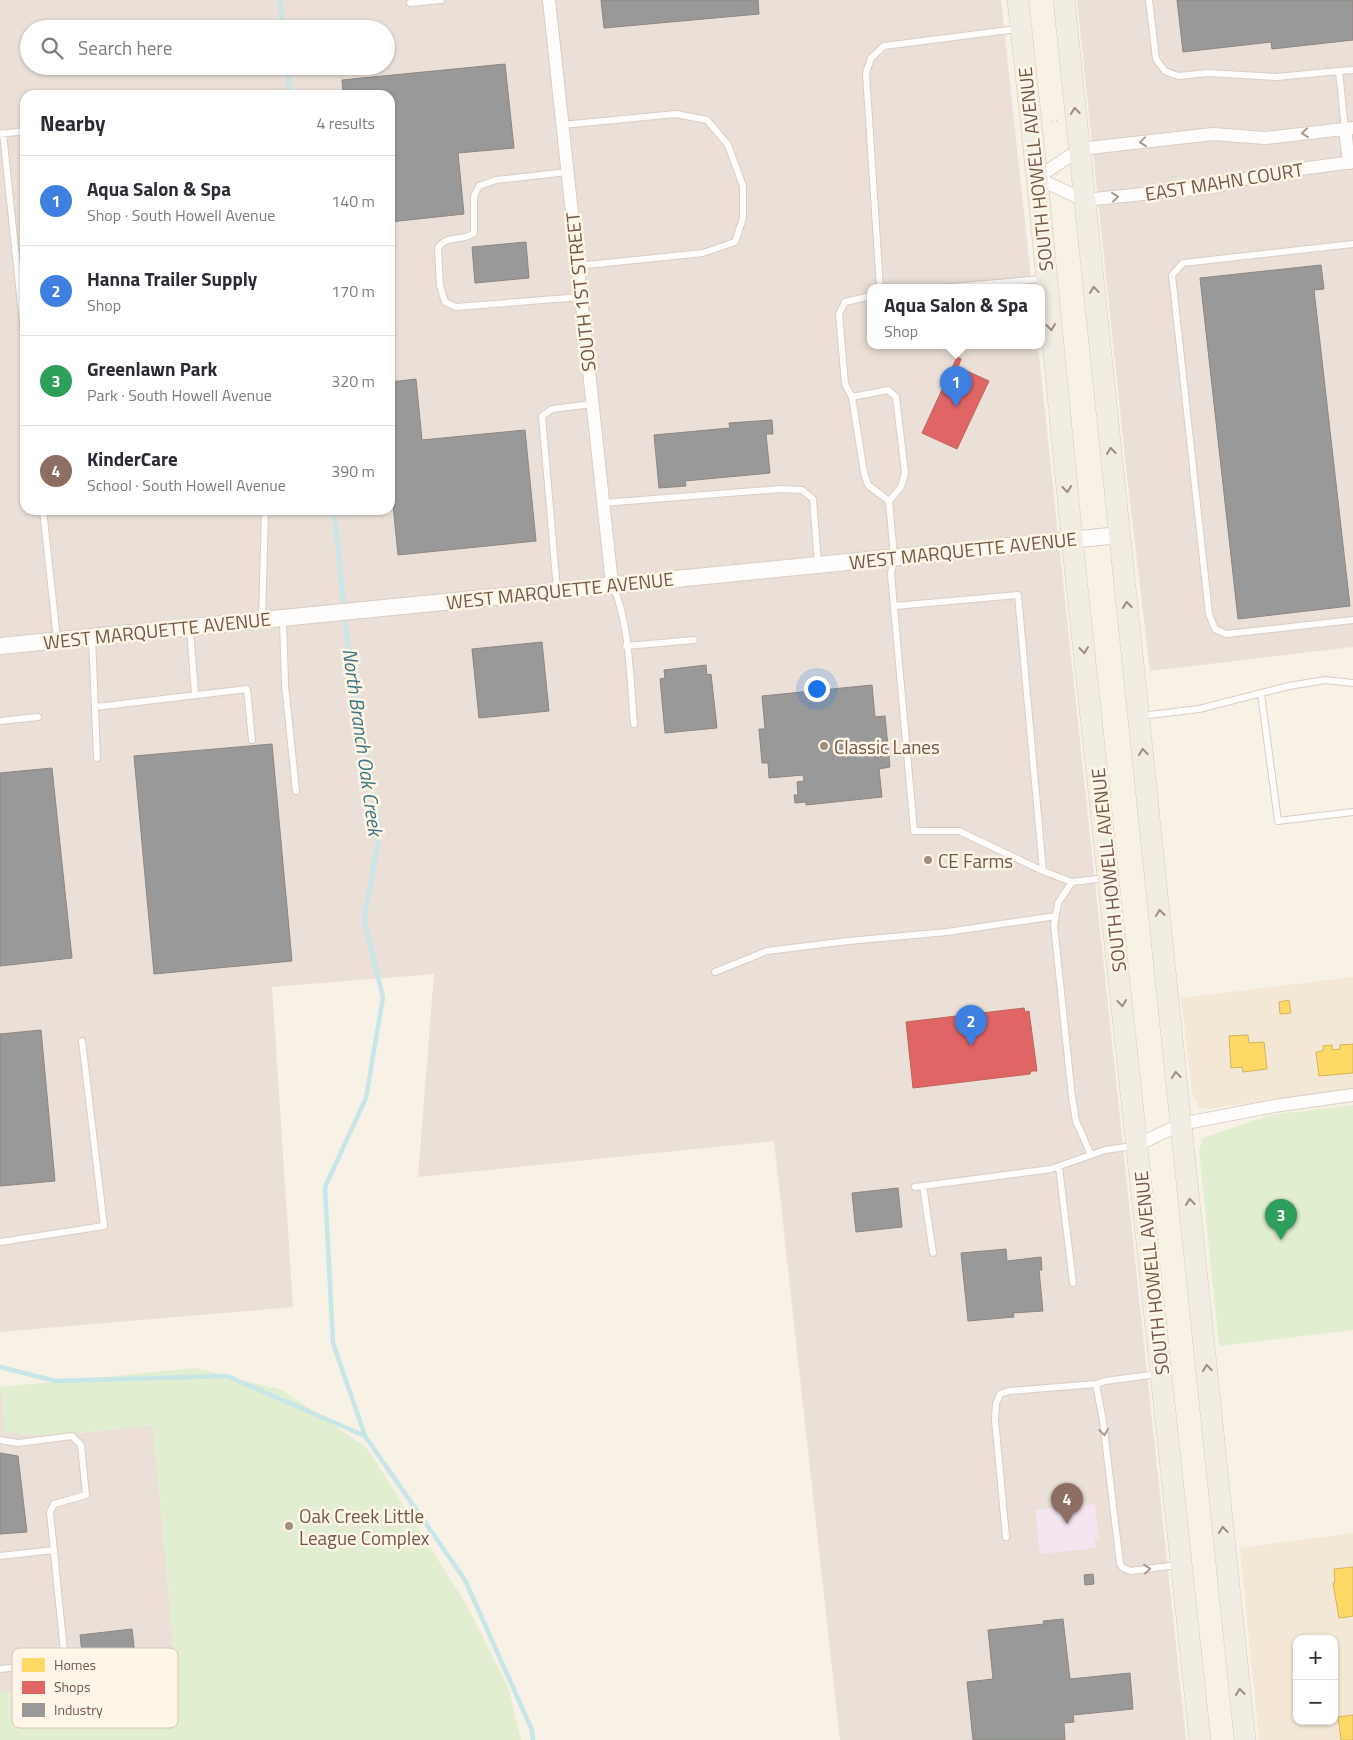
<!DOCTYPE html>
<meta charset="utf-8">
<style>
:root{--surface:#fff;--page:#f7f7f7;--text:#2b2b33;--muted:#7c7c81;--line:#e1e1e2;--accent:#a28d7e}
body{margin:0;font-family:"Titillium Web",sans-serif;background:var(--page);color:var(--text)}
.controls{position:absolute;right:15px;bottom:15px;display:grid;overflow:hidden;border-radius:10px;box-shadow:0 1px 4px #0004}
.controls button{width:45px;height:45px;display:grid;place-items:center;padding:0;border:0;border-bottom:1px solid var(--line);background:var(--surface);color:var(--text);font:25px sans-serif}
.you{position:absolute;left:816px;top:688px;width:18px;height:18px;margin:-12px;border:4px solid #fff;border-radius:50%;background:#1a73e8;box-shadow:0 0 0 8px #1a73e833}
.badge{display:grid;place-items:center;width:32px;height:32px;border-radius:50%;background:var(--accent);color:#fff;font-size:16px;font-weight:700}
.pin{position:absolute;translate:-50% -41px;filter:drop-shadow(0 1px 2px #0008)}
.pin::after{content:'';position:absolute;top:26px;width:18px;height:15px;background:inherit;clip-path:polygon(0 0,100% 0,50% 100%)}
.popup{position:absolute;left:867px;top:284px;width:178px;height:65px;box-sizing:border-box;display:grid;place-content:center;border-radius:10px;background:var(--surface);filter:drop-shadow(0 1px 4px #0005);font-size:16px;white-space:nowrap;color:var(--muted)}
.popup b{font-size:19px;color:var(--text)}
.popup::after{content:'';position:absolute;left:50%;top:100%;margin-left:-10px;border:10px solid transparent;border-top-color:var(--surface)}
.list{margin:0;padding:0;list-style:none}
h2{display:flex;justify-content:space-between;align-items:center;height:65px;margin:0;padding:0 20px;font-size:21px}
h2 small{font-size:16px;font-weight:400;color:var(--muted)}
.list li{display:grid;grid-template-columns:32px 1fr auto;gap:15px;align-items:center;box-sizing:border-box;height:90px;padding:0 20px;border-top:1px solid var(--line)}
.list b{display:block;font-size:19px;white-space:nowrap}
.list p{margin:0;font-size:16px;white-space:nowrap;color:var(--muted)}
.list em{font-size:16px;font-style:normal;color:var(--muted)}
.icon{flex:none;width:28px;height:28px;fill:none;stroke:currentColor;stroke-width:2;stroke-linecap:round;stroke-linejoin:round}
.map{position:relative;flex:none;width:1353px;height:1740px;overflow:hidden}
.search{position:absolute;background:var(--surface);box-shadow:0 1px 4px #0004;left:20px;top:20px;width:375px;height:55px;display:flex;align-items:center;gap:12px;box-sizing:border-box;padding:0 18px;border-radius:28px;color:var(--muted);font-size:19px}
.panel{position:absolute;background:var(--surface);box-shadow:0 1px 4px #0004;left:20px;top:90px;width:375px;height:425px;border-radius:15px}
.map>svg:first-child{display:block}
.residential{fill:#f3e7d6;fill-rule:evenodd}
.industrial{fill:#eae0d7;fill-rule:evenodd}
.education{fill:#f3e6f0}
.green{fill:#e2eed0}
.homes{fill:#ffd966;stroke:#d6b25c}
.shops{fill:#e06666;stroke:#c0625c}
.industry{fill:#999;stroke:#8e8580}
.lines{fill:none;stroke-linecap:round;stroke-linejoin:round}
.stream{stroke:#c8e5e7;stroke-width:4.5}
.service-casing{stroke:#d8cec5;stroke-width:8}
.minor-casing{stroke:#d8cec5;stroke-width:14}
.tertiary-casing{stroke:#d8cec5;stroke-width:18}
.primary-casing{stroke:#d5ccc3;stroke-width:22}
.path{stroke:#dad0cb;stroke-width:2.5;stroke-dasharray:1 4;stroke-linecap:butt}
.service{stroke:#fefdfb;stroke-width:6}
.minor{stroke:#fefdfb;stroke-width:12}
.tertiary{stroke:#fefdfb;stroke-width:16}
.primary{stroke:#f2ede3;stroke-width:21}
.oneway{stroke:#a18c7d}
.oneway2{stroke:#ac998e}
.poi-dot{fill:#a28d7e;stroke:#fff6e8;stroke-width:2}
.labels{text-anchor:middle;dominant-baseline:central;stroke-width:5;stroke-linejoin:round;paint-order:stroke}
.street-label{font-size:19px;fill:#755746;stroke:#fff6e8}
.poi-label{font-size:19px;fill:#755746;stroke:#fff6e8;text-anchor:start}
.water-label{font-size:20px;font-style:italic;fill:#3c7783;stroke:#fff6e8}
.key{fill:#fff6e8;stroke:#d6c6b7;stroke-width:1}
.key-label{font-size:14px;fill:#755746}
</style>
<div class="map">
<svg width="1353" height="1740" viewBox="0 0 1353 1740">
<rect width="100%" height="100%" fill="#f7f1e6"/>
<path class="residential" d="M1353,977V1088L1221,1107L1206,1109L1199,1107L1192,1092L1181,998Z
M1353,1533V1740H1259L1240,1548ZM1297,1639H1334V1721H1297Z"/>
<path class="industrial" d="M0,0H1001L1032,288H871V346H1038L1186,1740H840L774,1141L418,1177L434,974L272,987L293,1307L0,1332ZM29,29H386V66H29ZM25,95H390V510H25Z
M1077,0H1353V647L1150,671L1127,476Z
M0,1382L6,1432L51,1436L153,1425L176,1673L0,1693Z"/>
<path class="education" d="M1095,1504L1099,1538H1095L1096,1548L1040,1554L1035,1510Z"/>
<path class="green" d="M1353,1105V1330L1219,1346L1199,1150L1203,1138L1270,1115Z
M195,1368L282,1390L367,1448L466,1604L508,1687L521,1740H0V1693L176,1672L153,1425L51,1436L5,1432L1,1387Z"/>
<path class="homes" d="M1289,1000L1291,1013L1280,1014L1279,1002Z
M1248,1035L1249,1043L1264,1042L1267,1069L1243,1072L1242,1067L1231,1068L1229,1036Z
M1353,1044V1073L1319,1076L1316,1052L1323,1051V1046L1332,1045V1050L1340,1049V1045Z
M1353,1567V1616L1339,1618L1333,1583H1335L1334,1569Z
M1353,1715V1740H1341L1338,1717Z"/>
<path class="shops" d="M957,357L961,359L958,367L989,381L957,449L922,433Z
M1024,1008L1025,1012L1029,1011L1037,1071H1031L1030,1074L913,1088L906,1022Z"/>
<path class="industry" d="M601,0H758L759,14L604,28Z
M1177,0H1353V40L1272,49L1271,42L1183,52Z
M505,64L514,148L458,153L464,214L390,222V95H343L342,80Z
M526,242L529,278L475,283L472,247Z
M1321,265L1324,289L1314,290L1350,606L1238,619L1200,278Z
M416,379L422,440L525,430L536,541L398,555L390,475V382Z
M772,420L773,434H766L770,473L685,481L686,486L659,488L654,435L730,428L729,423Z
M542,642L549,711L479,718L472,649Z
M706,665L707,675L711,674L717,728L665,733L660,679L665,678L664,670Z
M872,685L875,717L885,716L890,767L879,769L882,797L806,805V802L795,803L794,795H798L797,782L804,781L803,775L769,778L768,763H762L759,729H765L762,696Z
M272,744L292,961L154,974L134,756Z
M52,768L72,958L0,966V773Z
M41,1030L55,1181L0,1186V1034Z
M898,1188L902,1227L856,1232L852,1193Z
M1006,1249L1007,1261L1041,1257L1042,1270H1039L1043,1311L1013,1313L1014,1317L968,1321L961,1253Z
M0,1453L18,1456L27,1532L0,1534Z
M1093,1574L1094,1584L1085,1585L1084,1575Z
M1063,1619L1070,1679L1130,1673L1133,1709L1073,1715L1074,1722L1064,1723L1065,1740H973L967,1682L993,1679L988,1630L1044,1624L1043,1621Z
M132,1629L136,1664L84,1670L80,1635Z"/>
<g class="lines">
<path class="stream" d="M280,0L283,29
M287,66L290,95
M334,510L344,608
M345,616L347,640L380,832L364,920L383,997L366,1098L325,1187L333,1343L365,1436L465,1580L532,1730L533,1740
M0,1367L55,1381L227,1376L365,1436"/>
<g class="service-casing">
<path id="service" d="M1149,0L1156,59L1165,71L1178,76L1208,73L1277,77L1339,71L1345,129
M410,3L441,0
M1339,71L1353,70
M562,125L676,114L707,120L728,145L743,186V218L735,242L703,253L577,266
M3,133L25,343
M0,134L25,131
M567,172L496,180L479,186L474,196V233C463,242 447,234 438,248L440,286L445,302L456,307L581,297
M1353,244L1183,263L1172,275L1209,614L1215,629L1226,634L1353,620
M880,288L866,73L871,58L884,46L1017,29
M940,288L1043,279
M871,296L845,302L839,314L845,384L852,397L864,473L868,485L889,501L894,557L891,574L914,831H959L1043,871L1072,882
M852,397L888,390L896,397L905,473L901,487L889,501
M603,503L781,489L802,490L813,499L818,564
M43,510L57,639
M613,586C630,624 630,681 634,724
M557,590L542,416L552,409L592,404
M895,606L1018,595L1043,871
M262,619L265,510
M283,619L285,685L296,791
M190,629L195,694
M92,638L97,758
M626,646L694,640
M1261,694L1278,821L1353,812
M96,707L247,689L252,740
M1141,716L1199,709L1289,686L1325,680L1353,683
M0,721L38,717
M715,972L767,951L848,941L947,932L1056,916
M1091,1155L1076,1121L1072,1097L1054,925L1058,903L1072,882L1106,878
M1059,1167L1073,1283
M923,1186L933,1253
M915,1187L1051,1169L1105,1150L1133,1146
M0,1242L104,1226L82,1041
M1096,1384L1103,1421L1120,1564L1123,1568L1131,1571L1177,1565
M0,1440L18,1443L72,1436L81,1445L86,1495L54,1504L50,1512L65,1662L0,1669
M1006,1537L995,1420L996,1404L1000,1394L1009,1391L1096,1384L1105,1381L1158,1374
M0,1556L54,1550"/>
</g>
<g class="minor-casing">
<path id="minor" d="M549,0L612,584
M1345,129L1349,163
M1037,178L1080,149L1213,134L1265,138L1353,128
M1037,178L1084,200L1213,187L1270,173L1353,162
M1137,1145L1181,1124L1274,1106L1353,1095"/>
</g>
<g class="tertiary-casing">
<path id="tertiary" d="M0,646L1120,535"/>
</g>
<g class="primary-casing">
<path id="primary" d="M1018,0L1037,178L1072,539L1200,1740
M1064,0L1245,1740"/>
</g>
<path class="path" d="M1051,121L1060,120"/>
<use href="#service" class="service"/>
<use href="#minor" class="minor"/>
<use href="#tertiary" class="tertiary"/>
<use href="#primary" class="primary"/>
</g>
<defs><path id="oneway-chevron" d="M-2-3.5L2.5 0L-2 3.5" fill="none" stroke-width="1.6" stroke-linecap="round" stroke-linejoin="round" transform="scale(1.25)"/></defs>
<g class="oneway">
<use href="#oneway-chevron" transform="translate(1075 111) rotate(-96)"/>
<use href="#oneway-chevron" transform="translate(1094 290) rotate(-96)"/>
<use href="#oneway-chevron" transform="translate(1051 327) rotate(84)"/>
<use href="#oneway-chevron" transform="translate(1111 451) rotate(-96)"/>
<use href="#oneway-chevron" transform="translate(1067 489) rotate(84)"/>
<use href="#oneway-chevron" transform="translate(1127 605) rotate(-96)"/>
<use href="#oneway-chevron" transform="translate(1084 650) rotate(84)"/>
<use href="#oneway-chevron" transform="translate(1143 752) rotate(-96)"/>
<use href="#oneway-chevron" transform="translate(1160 913) rotate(-96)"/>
<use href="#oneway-chevron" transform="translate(1122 1003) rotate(84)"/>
<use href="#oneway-chevron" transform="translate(1176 1075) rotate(-96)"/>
<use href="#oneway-chevron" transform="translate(1190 1202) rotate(-96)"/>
<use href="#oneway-chevron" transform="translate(1207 1368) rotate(-96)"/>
<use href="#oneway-chevron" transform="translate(1223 1530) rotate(-96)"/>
<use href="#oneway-chevron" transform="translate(1240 1692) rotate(-96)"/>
</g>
<g class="oneway2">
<use href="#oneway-chevron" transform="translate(1305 133) rotate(174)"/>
<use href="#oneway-chevron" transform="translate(1143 142) rotate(174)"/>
<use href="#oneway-chevron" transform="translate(1115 197) rotate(-6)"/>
<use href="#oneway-chevron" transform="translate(1104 1432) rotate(84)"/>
<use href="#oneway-chevron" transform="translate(1147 1569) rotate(-6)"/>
</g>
<g class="poi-dot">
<circle cx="824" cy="746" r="5"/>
<circle cx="928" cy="860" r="5"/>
<circle cx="289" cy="1526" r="5"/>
</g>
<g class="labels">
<g class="street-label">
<text transform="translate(1035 169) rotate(-96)">SOUTH HOWELL AVENUE</text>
<text transform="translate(1224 181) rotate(-9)">EAST MAHN COURT</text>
<text transform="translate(580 292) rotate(-96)">SOUTH 1ST STREET</text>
<text transform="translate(963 550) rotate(-6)">WEST MARQUETTE AVENUE</text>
<text transform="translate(560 590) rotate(-6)">WEST MARQUETTE AVENUE</text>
<text transform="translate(157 630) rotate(-6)">WEST MARQUETTE AVENUE</text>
<text transform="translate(1108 870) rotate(-96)">SOUTH HOWELL AVENUE</text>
<text transform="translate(1151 1273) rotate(-96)">SOUTH HOWELL AVENUE</text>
</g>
<g class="poi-label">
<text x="834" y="746">Classic Lanes</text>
<text x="938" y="860">CE Farms</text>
<text x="299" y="1515">Oak Creek Little<tspan x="299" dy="22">League Complex</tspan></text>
</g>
<g class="water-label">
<text transform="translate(363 742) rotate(82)">North Branch Oak Creek</text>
</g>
</g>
<rect x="12" y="1648" width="166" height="80" rx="8" class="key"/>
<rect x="22" y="1658" width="23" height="14" fill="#ffd966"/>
<rect x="22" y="1681" width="23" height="13" fill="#e06666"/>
<rect x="22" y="1703" width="23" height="14" fill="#999"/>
<g class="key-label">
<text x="54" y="1670">Homes</text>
<text x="54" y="1692">Shops</text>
<text x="54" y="1715">Industry</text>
</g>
</svg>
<div class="controls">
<button>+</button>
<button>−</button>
</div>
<div class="you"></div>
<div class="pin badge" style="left:956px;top:407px;background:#3f7fe0">1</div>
<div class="popup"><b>Aqua Salon &amp; Spa</b>Shop</div>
<div class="pin badge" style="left:971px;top:1046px;background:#3f7fe0">2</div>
<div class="pin badge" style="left:1281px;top:1240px;background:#2e9e5b">3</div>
<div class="pin badge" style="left:1067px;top:1524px;background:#8d6e63">4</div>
<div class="search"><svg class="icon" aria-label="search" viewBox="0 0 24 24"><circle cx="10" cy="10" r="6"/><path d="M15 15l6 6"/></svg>Search here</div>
<section class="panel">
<h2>Nearby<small>4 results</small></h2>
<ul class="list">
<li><span class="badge" style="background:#3f7fe0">1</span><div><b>Aqua Salon &amp; Spa</b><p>Shop · South Howell Avenue</p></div><em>140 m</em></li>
<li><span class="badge" style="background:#3f7fe0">2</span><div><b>Hanna Trailer Supply</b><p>Shop</p></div><em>170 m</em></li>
<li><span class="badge" style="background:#2e9e5b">3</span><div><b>Greenlawn Park</b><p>Park · South Howell Avenue</p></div><em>320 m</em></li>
<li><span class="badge" style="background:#8d6e63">4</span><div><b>KinderCare</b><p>School · South Howell Avenue</p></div><em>390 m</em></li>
</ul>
</section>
</div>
